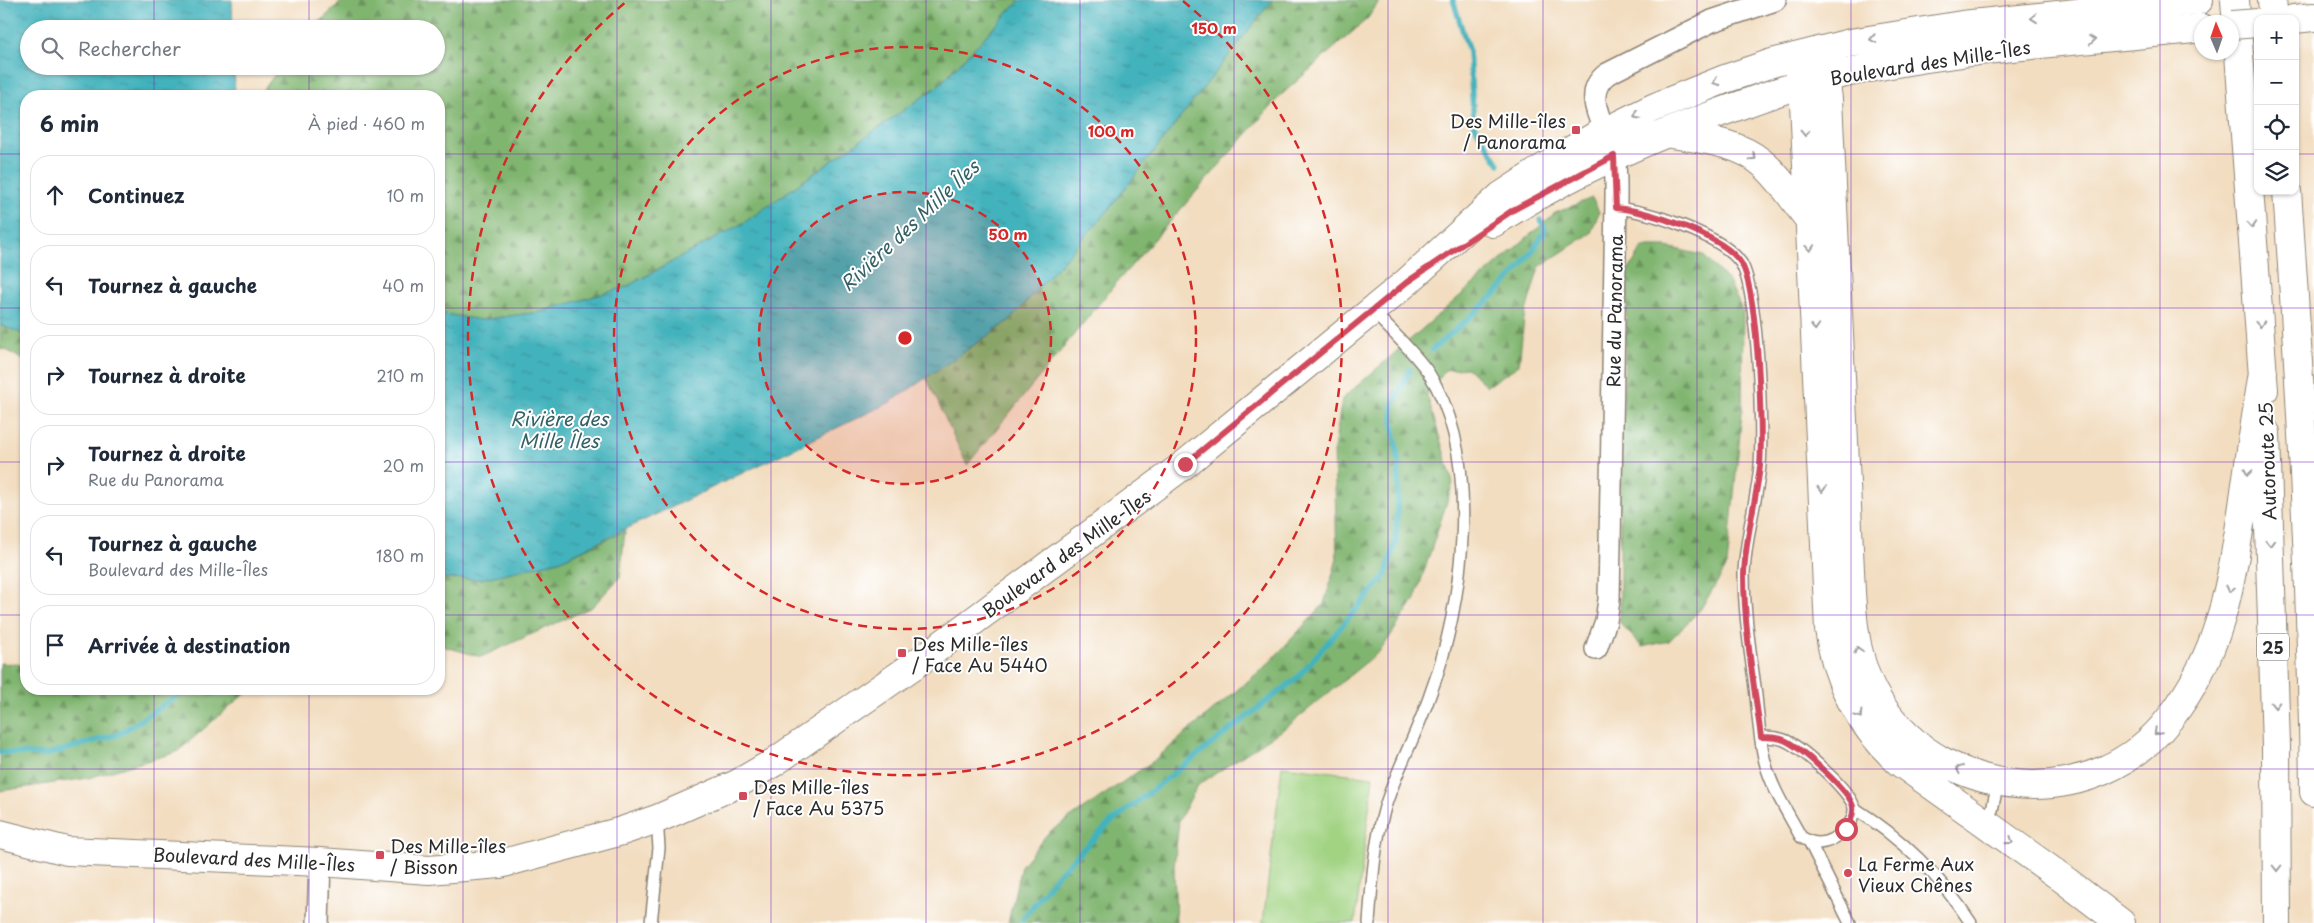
<!DOCTYPE html>
<html lang="fr">
<meta charset="utf-8">
<style>
:root{--surface:#fff;--page:#f6f6f7;--text:#1f2937;--muted:#747a83;--line:#e0e1e3}
body{margin:0;font-family:"Playpen Sans",sans-serif;background:var(--page);color:var(--text)}
.controls{position:absolute;right:15px;top:15px;display:grid;overflow:hidden;border-radius:10px;box-shadow:0 1px 4px #0004}
.controls button{width:45px;height:45px;display:grid;place-items:center;padding:0;border:0;border-bottom:1px solid var(--line);background:var(--surface);color:var(--text);font:25px sans-serif}
.compass{position:absolute;left:2194px;top:15px;width:45px;height:45px;border-radius:50%;background:var(--surface);box-shadow:0 1px 4px #0004;rotate:358deg}
.stop{position:absolute;width:15px;height:15px;margin:-11px;border:4px solid #d1495b;border-radius:50%;background:#fff}
.stop.end{background:#d1495b;border-color:#fff;box-shadow:0 1px 5px #0008}
.list{margin:0;padding:0;list-style:none}
h2{display:flex;justify-content:space-between;align-items:center;height:65px;margin:0;padding:0 20px;font-size:21px}
h2 small{font-size:16px;font-weight:400;color:var(--muted)}
.list li{display:grid;grid-template-columns:32px 1fr auto;gap:15px;align-items:center;box-sizing:border-box;height:80px;margin:0 10px 10px;padding:0 10px;border:1px solid var(--line);border-radius:20px}
.list b{display:block;font-size:19px;white-space:nowrap}
.list p{margin:0;font-size:16px;white-space:nowrap;color:var(--muted)}
.list em{font-size:16px;font-style:normal;color:var(--muted)}
.icon{flex:none;width:28px;height:28px;fill:none;stroke:currentColor;stroke-width:2;stroke-linecap:round;stroke-linejoin:round}
.map{position:relative;flex:none;width:2314px;height:923px;overflow:hidden}
.search{position:absolute;background:var(--surface);box-shadow:0 1px 4px #0004;left:20px;top:20px;width:425px;height:55px;display:flex;align-items:center;gap:12px;box-sizing:border-box;padding:0 18px;border-radius:28px;color:var(--muted);font-size:19px}
.panel{position:absolute;background:var(--surface);box-shadow:0 1px 4px #0004;left:20px;top:90px;width:425px;height:605px;border-radius:20px}
.map>svg:first-child{display:block}
.forest{fill:url(#forest-firs);stroke:#56704e}
.pitch{fill:#a1d382;stroke:#667f56}
.water{fill:url(#water-ripples);stroke:#376e74}
.lines{fill:none;stroke-linecap:round;stroke-linejoin:round}
.stream{stroke:#43b2bc;stroke-width:5.5}
.lane-casing{stroke:#8e8476;stroke-width:14}
.street-casing{stroke:#8e8476;stroke-width:24}
.secondary-casing{stroke:#8e8476;stroke-width:30}
.highway-casing{stroke:#8e8476;stroke-width:30}
.lane{stroke:#fff;stroke-width:11}
.street{stroke:#fff;stroke-width:21}
.secondary{stroke:#fff;stroke-width:28}
.highway{stroke:#fff;stroke-width:28}
.secondary-bridge-casing{stroke:#8e8476;stroke-width:30;stroke-linecap:butt}
.secondary-bridge{stroke:#fff;stroke-width:28}
.oneway{stroke:#a0a0a0}
.route{stroke:#d1495b;stroke-width:6}
.grid{fill:none;stroke:#7b2cbf;stroke-width:1;stroke-opacity:0.55}
.ring{fill:none;stroke:#d62828;stroke-width:2.5;stroke-dasharray:9 6}
.poi-dot{fill:#d1495b;stroke:#fff;stroke-width:2}
.labels{text-anchor:middle;dominant-baseline:central;stroke-width:4;stroke-linejoin:round;paint-order:stroke}
.shield{fill:#fff;stroke:#6b6b6b;stroke-width:1}
.shield-label{font-size:16px;font-weight:bold;fill:#2b2b2b}
.street-label{font-size:18px;fill:#2b2b2b;stroke:#fff}
.poi-label{font-size:18px;fill:#2b2b2b;stroke:#fff;text-anchor:start}
.water-label{font-size:19px;font-style:italic;fill:#356165;stroke:#fff}
.centre{fill:#d62828;stroke:#fff;stroke-width:2.5}
.ring-label{font-size:15px;text-anchor:middle;font-weight:bold;fill:#d62828;stroke:#fff;stroke-width:4;stroke-linejoin:round;paint-order:stroke}
</style>
<div class="map">
<svg width="2314" height="923" viewBox="0 0 2314 923">
<defs>
<pattern id="forest-firs" width="22" height="20" patternUnits="userSpaceOnUse" patternTransform="scale(1.25)"><rect width="22" height="20" fill="#80b570"/><path d="M5 1l3.5 6h-7zM16 11l3.5 6h-7z" fill="#69935c"/></pattern>
<pattern id="water-ripples" width="26" height="14" patternUnits="userSpaceOnUse" patternTransform="scale(1.25)"><rect width="26" height="14" fill="#43b2bc"/><path d="M2 4q2-2 4 0t4 0M15 11q2-2 4 0t4 0" fill="none" stroke="#389199"/></pattern>
</defs>
<rect width="100%" height="100%" fill="#fff"/>
<filter id="ink" filterUnits="userSpaceOnUse"><feTurbulence type="fractalNoise" baseFrequency=".02" numOctaves="2"/><feDisplacementMap in="SourceGraphic" scale="10" xChannelSelector="R" yChannelSelector="G"/><feConvolveMatrix kernelMatrix="1 2 1 2 8 2 1 2 1" color-interpolation-filters="sRGB"/></filter>
<filter id="wash" filterUnits="userSpaceOnUse"><feTurbulence type="fractalNoise" baseFrequency=".0096" numOctaves="4" result="noise"/><feDisplacementMap in="SourceGraphic" scale="20" xChannelSelector="R" yChannelSelector="G"/><feGaussianBlur stdDeviation="1.12" result="paint"/><feColorMatrix in="noise" values="0 0 0 0 0 0 0 0 0 0 0 0 0 0 0 0 0 1.4 0 .05"/><feComposite in="paint" operator="in"/></filter>
<g filter="url(#wash)">
<rect width="100%" height="100%" fill="#f2ddc0"/>
<path class="forest" d="M343,0H1020L938,86L745,222L626,287L540,312L480,320L439,313V96H259L281,66H436V29H312Z
M1272,0H1380L1368,18L1280,96L1117,282L967,465L926,377L1009,321L1106,213Z
M1592,198L1599,212L1591,233L1539,267L1524,318L1519,365L1487,386L1467,368L1445,370L1427,395L1453,483L1415,599L1381,650L1288,726L1198,785L1179,820L1174,867L1176,923H1008L1021,866L1048,833L1152,762L1268,664L1324,604L1337,559L1334,448L1342,399L1555,213Z
M1643,247H1666L1703,255L1729,282L1743,312L1742,413L1727,566L1700,610L1669,641L1642,647L1620,623V488L1628,271Z
M0,325L26,335V362L5,349H0Z
M625,531L620,577L592,607L481,657L439,645V578L481,579L559,561Z
M0,663L26,665V689H250L177,752L88,778L0,791Z"/>
<path class="pitch" d="M1282,766L1373,777L1355,923H1263Z"/>
<path class="water" d="M0,0H232L233,29H29V66H234L235,96H26V335L0,325Z
M1020,0H1272L1106,213L1009,321L891,402L559,561L481,579L439,578V313L480,320L540,312L626,287L745,222L938,86Z"/>
<g class="lines">
<path class="stream" d="M1453,0L1469,52L1474,125L1499,164
M1432,350C1473,314 1519,280 1545,230L1541,220
M0,752L45,755L119,734L188,689
M1022,920L1055,877L1111,822L1297,678L1385,576L1396,540L1399,463L1393,424V404L1410,370"/>
</g>
</g>
<g filter="url(#ink)">
<g class="lines">
<g class="lane-casing">
<path id="lane" d="M1615,208C1649,211 1722,235 1741,263C1758,290 1763,429 1760,465C1757,502 1745,538 1744,574C1744,612 1750,650 1755,687C1758,712 1759,738 1765,762C1772,789 1788,813 1801,837C1806,840 1813,843 1819,843C1835,842 1855,825 1854,808C1852,792 1799,745 1784,740C1777,737 1769,737 1761,737
M1854,808C1900,837 1941,877 1971,923
M1985,823L1992,810L1998,782
M1809,841L1850,923
M651,923L659,848L657,819
M1369,923C1372,884 1374,845 1385,807C1397,769 1417,733 1430,695C1464,604 1483,457 1428,372C1412,350 1391,330 1372,311"/>
</g>
<g class="street-casing">
<path id="street" d="M1596,649L1606,621L1609,600L1616,200C1616,185 1617,168 1613,153C1607,128 1579,95 1607,74L1712,21L1775,0
M318,923L320,862"/>
</g>
<g class="secondary-casing">
<path id="secondary" d="M2294,19L2314,17
M1493,223C1569,173 1652,136 1738,106C1767,95 1797,85 1828,77C1949,48 2077,42 2202,28
M0,834L67,851L320,862L429,870L500,864L622,831L657,819L737,784L773,763L917,663L1185,464L1407,282L1501,196L1565,154L1594,137L1653,108L1725,79L1772,63L1850,43L1962,25L2199,0"/>
</g>
<g class="highway-casing">
<path id="highway" d="M2235,0L2264,390
M2272,0L2274,19
M1821,50L1828,99L1851,592C1853,630 1858,669 1879,702C1945,803 2096,816 2171,717C2222,650 2230,587 2243,506C2249,461 2256,417 2263,372
M1796,57L1804,102L1829,629C1836,682 1859,725 1898,761L2062,878L2121,923
M1667,133C1698,139 1736,141 1761,162C1780,177 1793,200 1808,218
M2287,191C2301,391 2312,592 2314,792
M2266,433L2276,746L2277,923"/>
</g>
<use href="#lane" class="lane"/>
<use href="#street" class="street"/>
<use href="#secondary" class="secondary"/>
<use href="#highway" class="highway"/>
<g class="secondary-bridge-casing">
<path id="secondary-bridge" d="M2232,25L2258,23"/>
</g>
<use href="#secondary-bridge" class="secondary-bridge"/>
</g>
<defs><path id="oneway-chevron" d="M-2-3.5L2.5 0L-2 3.5" fill="none" stroke-width="1.6" stroke-linecap="round" stroke-linejoin="round" transform="scale(1.25)"/></defs>
<g class="oneway">
<use href="#oneway-chevron" transform="translate(2034 18) rotate(174)"/>
<use href="#oneway-chevron" transform="translate(1873 39) rotate(169)"/>
<use href="#oneway-chevron" transform="translate(2092 40) rotate(-6)"/>
<use href="#oneway-chevron" transform="translate(1716 82) rotate(159)"/>
<use href="#oneway-chevron" transform="translate(1637 116) rotate(153)"/>
<use href="#oneway-chevron" transform="translate(1805 133) rotate(88)"/>
<use href="#oneway-chevron" transform="translate(1753 157) rotate(32)"/>
<use href="#oneway-chevron" transform="translate(2252 225) rotate(86)"/>
<use href="#oneway-chevron" transform="translate(1810 248) rotate(86)"/>
<use href="#oneway-chevron" transform="translate(2260 324) rotate(86)"/>
<use href="#oneway-chevron" transform="translate(1815 327) rotate(87)"/>
<use href="#oneway-chevron" transform="translate(2248 472) rotate(99)"/>
<use href="#oneway-chevron" transform="translate(1822 489) rotate(87)"/>
<use href="#oneway-chevron" transform="translate(2270 543) rotate(88)"/>
<use href="#oneway-chevron" transform="translate(2230 589) rotate(103)"/>
<use href="#oneway-chevron" transform="translate(1858 650) rotate(-105)"/>
<use href="#oneway-chevron" transform="translate(2275 705) rotate(89)"/>
<use href="#oneway-chevron" transform="translate(1859 715) rotate(58)"/>
<use href="#oneway-chevron" transform="translate(2157 732) rotate(135)"/>
<use href="#oneway-chevron" transform="translate(1959 769) rotate(-156)"/>
<use href="#oneway-chevron" transform="translate(2010 841) rotate(35)"/>
<use href="#oneway-chevron" transform="translate(2277 868) rotate(90)"/>
</g>
</g>
<g class="lines" filter="url(#ink)">
<path class="route" d="M1185,464L1407,282L1513,210L1614,156L1616,208C1648,211 1723,235 1741,263C1758,290 1763,430 1760,466C1756,502 1745,539 1744,575C1744,629 1754,684 1761,737C1769,737 1777,737 1784,740C1799,746 1851,792 1853,807C1854,815 1850,822 1846,829"/>
</g>
<path class="grid" d="M154,0V29M309,0V29M463,0V923M617,0V923M771,0V923M926,0V923M1080,0V923M1234,0V923M1388,0V923M1543,0V923M1697,0V923M1851,0V923M2005,0V923M2160,0V923M154,66V96M309,66V96M0,154H26M439,154H2258M2295,154H2314M0,308H26M439,308H2314M0,462H26M439,462H2314M0,615H26M439,615H2314M154,689V923M309,689V923M0,769H2314"/>
<circle cx="905" cy="338" r="146" fill="#d62828" fill-opacity=".12"/>
<g class="ring">
<circle cx="905" cy="338" r="146"/>
<circle cx="905" cy="338" r="291"/>
<path d="M1183 1A437 437 0 1 1 627 1"/>
</g>
<g class="poi-dot">
<rect x="1571" y="125" width="10" height="10" rx="2.5"/>
<rect x="897" y="648" width="10" height="10" rx="2.5"/>
<rect x="738" y="791" width="10" height="10" rx="2.5"/>
<rect x="375" y="850" width="10" height="10" rx="2.5"/>
<circle cx="1848" cy="873" r="5"/>
</g>
<g class="labels">
<rect class="shield" x="2257" y="633.5" width="32" height="27" rx="4"/>
<g class="shield-label">
<text x="2273" y="647">25</text>
</g>
<g class="street-label">
<text transform="translate(1930 62) rotate(-9)">Boulevard des Mille-Îles</text>
<text transform="translate(1614 311) rotate(-89)">Rue du Panorama</text>
<text transform="translate(2267 461) rotate(-92)">Autoroute 25</text>
<text transform="translate(1066 553) rotate(-36)">Boulevard des Mille-Îles</text>
<text transform="translate(254 859) rotate(3)">Boulevard des Mille-Îles</text>
</g>
<g class="poi-label">
<text x="1566" y="120" text-anchor="end">Des Mille-îles<tspan x="1566" dy="21">/ Panorama</tspan></text>
<text x="912" y="643">Des Mille-îles<tspan x="912" dy="21">/ Face Au 5440</tspan></text>
<text x="753" y="786">Des Mille-îles<tspan x="753" dy="21">/ Face Au 5375</tspan></text>
<text x="390" y="845">Des Mille-îles<tspan x="390" dy="21">/ Bisson</tspan></text>
<text x="1858" y="863">La Ferme Aux<tspan x="1858" dy="21">Vieux Chênes</tspan></text>
</g>
<g class="water-label">
<text transform="translate(909 225) rotate(-43)">Rivière des Mille Îles</text>
<text x="559" y="418">Rivière des<tspan x="559" dy="22">Mille Îles</tspan></text>
</g>
</g>
<circle cx="905" cy="338" r="8" class="centre"/>
<g class="ring-label">
<text x="1214" y="34">150 m</text>
<text x="1111" y="137">100 m</text>
<text x="1008" y="240">50 m</text>
</g>
</svg>
<div class="controls">
<button>+</button>
<button>−</button>
<button><svg class="icon" aria-label="locate" viewBox="0 0 24 24"><circle cx="12" cy="12" r="6"/><path d="M12 2v4M12 18v4M2 12h4M18 12h4"/></svg></button>
<button><svg class="icon" aria-label="layers" viewBox="0 0 24 24"><path d="M12 4l9 5-9 5-9-5zM3 14l9 5 9-5"/></svg></button>
</div>
<svg class="compass" viewBox="-18 -18 36 36"><path d="M0-13l5 13h-10z" fill="#e53935"/><path d="M0 13l5-13h-10z" fill="#747a83"/></svg>
<div class="stop" style="left:1846px;top:829px"></div>
<div class="stop end" style="left:1185px;top:464px"></div>
<div class="search"><svg class="icon" aria-label="search" viewBox="0 0 24 24"><circle cx="10" cy="10" r="6"/><path d="M15 15l6 6"/></svg>Rechercher</div>
<section class="panel">
<h2>6 min<small>À pied · 460 m</small></h2>
<ul class="list">
<li><svg class="icon" aria-label="ahead" viewBox="0 0 24 24"><path d="M12 20V5M6 11l6-6 6 6"/></svg><div><b>Continuez</b></div><em>10 m</em></li>
<li><svg class="icon" aria-label="left" viewBox="0 0 24 24"><path d="M17 20v-9H6M10 6l-5 5 5 5"/></svg><div><b>Tournez à gauche</b></div><em>40 m</em></li>
<li><svg class="icon" aria-label="right" viewBox="0 0 24 24"><path d="M7 20v-9h11M14 6l5 5-5 5"/></svg><div><b>Tournez à droite</b></div><em>210 m</em></li>
<li><svg class="icon" aria-label="right" viewBox="0 0 24 24"><path d="M7 20v-9h11M14 6l5 5-5 5"/></svg><div><b>Tournez à droite</b><p>Rue du Panorama</p></div><em>20 m</em></li>
<li><svg class="icon" aria-label="left" viewBox="0 0 24 24"><path d="M17 20v-9H6M10 6l-5 5 5 5"/></svg><div><b>Tournez à gauche</b><p>Boulevard des Mille-Îles</p></div><em>180 m</em></li>
<li><svg class="icon" aria-label="arrive" viewBox="0 0 24 24"><path d="M6 21V4h12l-3 4 3 4H6"/></svg><div><b>Arrivée à destination</b></div></li>
</ul>
</section>
</div>
